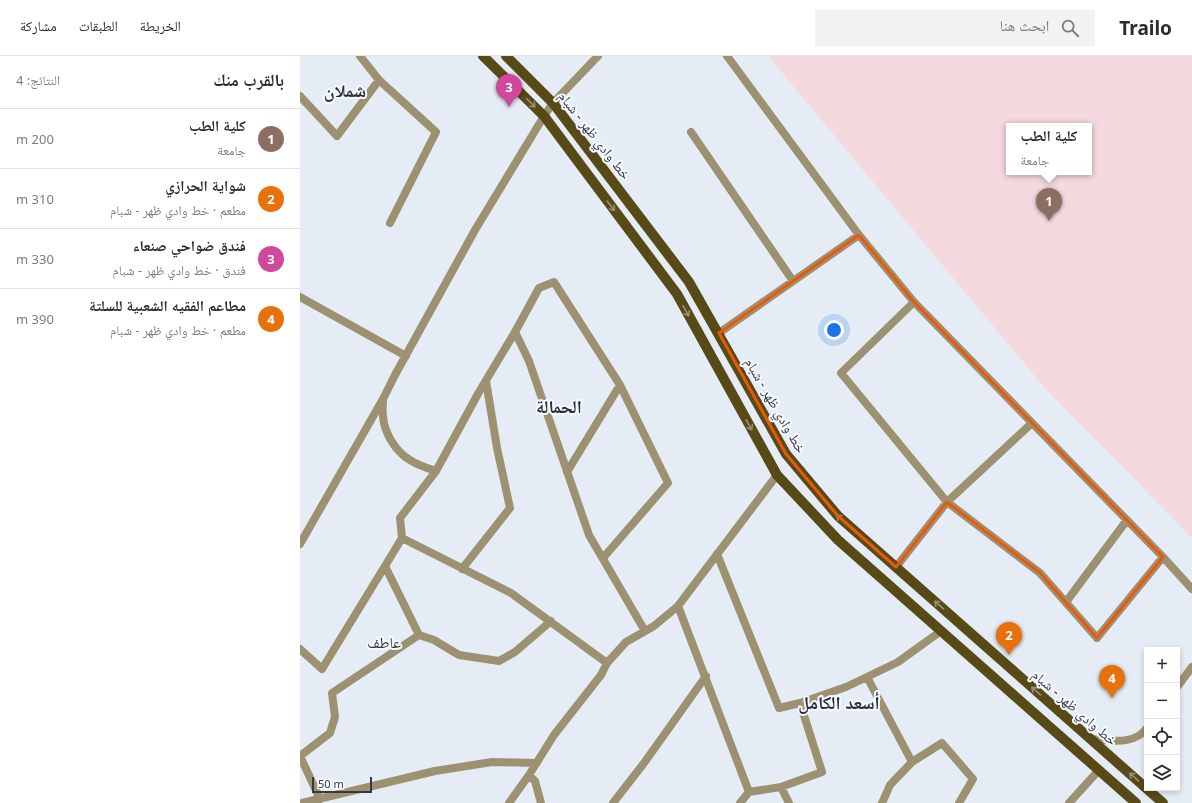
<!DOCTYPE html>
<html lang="ar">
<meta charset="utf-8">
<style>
:root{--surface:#fff;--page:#f2f2f3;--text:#2b2b33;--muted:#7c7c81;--line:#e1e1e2;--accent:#0f766e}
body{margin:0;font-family:"Noto Sans","Noto Naskh Arabic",sans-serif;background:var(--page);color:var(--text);direction:rtl}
.controls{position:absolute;right:12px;bottom:12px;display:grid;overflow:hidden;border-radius:0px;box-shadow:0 2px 6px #0003}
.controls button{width:36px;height:36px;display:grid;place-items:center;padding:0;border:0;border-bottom:1px solid var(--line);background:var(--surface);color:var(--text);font:20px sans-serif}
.scale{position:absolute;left:12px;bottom:10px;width:60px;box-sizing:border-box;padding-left:4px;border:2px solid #37393d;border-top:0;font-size:11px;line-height:14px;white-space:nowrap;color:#37393d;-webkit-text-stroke:3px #f5f9ff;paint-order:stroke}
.you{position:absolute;left:534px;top:274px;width:14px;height:14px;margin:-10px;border:3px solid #fff;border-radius:50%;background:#1a73e8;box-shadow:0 0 0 6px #1a73e833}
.badge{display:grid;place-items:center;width:26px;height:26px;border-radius:50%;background:var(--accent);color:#fff;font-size:13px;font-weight:700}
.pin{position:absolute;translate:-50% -33px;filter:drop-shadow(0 1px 2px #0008)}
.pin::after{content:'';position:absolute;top:21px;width:14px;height:12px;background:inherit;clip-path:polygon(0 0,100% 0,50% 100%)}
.popup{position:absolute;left:706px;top:67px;width:86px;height:52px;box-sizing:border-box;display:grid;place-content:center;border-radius:0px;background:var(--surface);filter:drop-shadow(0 1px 3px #0005);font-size:13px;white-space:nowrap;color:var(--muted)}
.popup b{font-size:15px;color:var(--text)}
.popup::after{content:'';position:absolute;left:50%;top:100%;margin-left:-8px;border:8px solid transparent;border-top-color:var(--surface)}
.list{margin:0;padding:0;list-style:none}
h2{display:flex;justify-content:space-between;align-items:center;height:52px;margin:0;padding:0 16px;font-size:17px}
h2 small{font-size:13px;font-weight:400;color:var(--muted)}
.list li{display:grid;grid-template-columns:26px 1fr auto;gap:12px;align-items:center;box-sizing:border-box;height:60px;padding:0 16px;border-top:1px solid var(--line)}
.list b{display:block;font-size:15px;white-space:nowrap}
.list p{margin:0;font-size:13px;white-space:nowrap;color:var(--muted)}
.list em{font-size:13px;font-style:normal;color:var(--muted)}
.icon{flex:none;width:22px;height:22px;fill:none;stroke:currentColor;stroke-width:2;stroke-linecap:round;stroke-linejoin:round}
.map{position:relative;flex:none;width:892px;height:747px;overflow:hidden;direction:ltr}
header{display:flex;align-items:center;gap:24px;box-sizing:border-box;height:56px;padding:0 20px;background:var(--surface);border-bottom:1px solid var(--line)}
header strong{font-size:19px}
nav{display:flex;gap:22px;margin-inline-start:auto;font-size:14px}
.search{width:280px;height:36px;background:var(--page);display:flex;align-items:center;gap:10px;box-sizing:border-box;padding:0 14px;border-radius:0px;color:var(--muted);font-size:15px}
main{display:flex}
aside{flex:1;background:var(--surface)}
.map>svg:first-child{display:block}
.education{fill:#f4dadf;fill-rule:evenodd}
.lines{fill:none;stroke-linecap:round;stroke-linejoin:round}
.minor{stroke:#9c9272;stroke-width:8}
.primary{stroke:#584a17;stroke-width:10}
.oneway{stroke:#979074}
.marked{fill:none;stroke:#e8590c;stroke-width:3;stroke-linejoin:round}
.labels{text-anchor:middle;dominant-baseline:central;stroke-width:4;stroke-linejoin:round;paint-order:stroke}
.street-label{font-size:14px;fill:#37393d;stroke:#f5f9ff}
.neighbourhood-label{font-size:15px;fill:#2c3138;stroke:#f5f9ff}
.district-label{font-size:18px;font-weight:bold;fill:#2c3138;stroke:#f5f9ff}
</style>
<header>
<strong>Trailo</strong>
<div class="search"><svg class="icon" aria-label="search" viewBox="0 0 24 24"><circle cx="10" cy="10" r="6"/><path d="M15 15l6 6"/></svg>ابحث هنا</div>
<nav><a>الخريطة</a><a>الطبقات</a><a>مشاركة</a></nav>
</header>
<main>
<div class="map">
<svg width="892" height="747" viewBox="0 0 892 747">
<rect width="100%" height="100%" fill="#e5ecf5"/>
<path class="education" d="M468,0H892V482L743,330ZM709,70H789V116H709Z"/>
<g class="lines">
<path class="minor" d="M427,0L559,179L614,246L863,501L892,533
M79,24L136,76L90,167
M0,40L37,80L79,24L60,0
M391,76L493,225
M0,241L106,300
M614,246L541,317L647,446L740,517L797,582L863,501
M215,276L179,336L136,415L100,462L102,482L211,537L307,607
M419,277L559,179
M83,344C83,350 82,355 83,360C84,377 96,396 110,404C117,409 127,412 136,415
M267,416L320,329
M102,482L85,510L119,579
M0,488L83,343L95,319L175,174L244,60L253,47L298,0
M417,498L479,652L500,647L546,631L598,606L641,575
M303,502L368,427L320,329L254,226L239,232L215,276L229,305L289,479L345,575
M596,511L647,446L732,367
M162,513L210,452L197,392L186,325
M766,546L827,464
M378,550L449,736L440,747
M0,593L22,613L85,510
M567,621L612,706
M877,631L892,611
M790,683C810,684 834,690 847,672
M229,719L235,725L241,747
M481,731L489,747
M449,736L481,731L522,716L500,647
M20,743L0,700L30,677L35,661L32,637L119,579L134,584L159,599L199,605L215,596L251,565
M2,747L135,715L192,706L236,707
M209,747L229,719L254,679L301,619L307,607L326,586L354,570L378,550L477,419
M313,747L344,707L406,620
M582,747L590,729L612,706L642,687L673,723L659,747
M769,747L799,714"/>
<path class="primary" d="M183,0L244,60L377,238L477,419L538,484L836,747
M206,0L253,47L389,226L486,398L538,460L863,747"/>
</g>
<defs><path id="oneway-shaft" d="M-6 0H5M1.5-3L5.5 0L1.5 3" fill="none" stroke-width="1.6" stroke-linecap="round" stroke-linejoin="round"/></defs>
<g class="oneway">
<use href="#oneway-shaft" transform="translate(231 47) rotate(45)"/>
<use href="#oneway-shaft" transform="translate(311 150) rotate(53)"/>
<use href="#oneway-shaft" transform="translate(386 255) rotate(61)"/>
<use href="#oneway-shaft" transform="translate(449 369) rotate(61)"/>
<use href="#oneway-shaft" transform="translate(541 463) rotate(-137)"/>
<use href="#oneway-shaft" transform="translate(639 549) rotate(-139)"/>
<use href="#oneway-shaft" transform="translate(736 635) rotate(-139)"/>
<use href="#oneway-shaft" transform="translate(834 721) rotate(-139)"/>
</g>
<path class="marked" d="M559,179L614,246L863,501L797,582L740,517L647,446L596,511L538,460L486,398L419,277Z"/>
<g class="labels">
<g class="street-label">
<text transform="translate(295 79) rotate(52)">خط وادي ظهر - شبام</text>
<text transform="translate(476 349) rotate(60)">خط وادي ظهر - شبام</text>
<text transform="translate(775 651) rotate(41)">خط وادي ظهر - شبام</text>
</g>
<g class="neighbourhood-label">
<text x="84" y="586">عاطف</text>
</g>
<g class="district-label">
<text x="45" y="34">شملان</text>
<text x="259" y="350">الحمالة</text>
<text x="539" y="646">أسعد الكامل</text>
</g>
</g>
</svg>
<div class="controls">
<button>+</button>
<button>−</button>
<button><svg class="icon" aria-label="locate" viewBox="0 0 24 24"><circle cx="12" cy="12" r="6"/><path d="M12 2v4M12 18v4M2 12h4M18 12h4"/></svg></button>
<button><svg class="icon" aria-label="layers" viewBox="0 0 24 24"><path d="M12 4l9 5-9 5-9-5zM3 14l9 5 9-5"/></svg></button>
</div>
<div class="scale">50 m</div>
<div class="you"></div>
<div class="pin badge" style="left:749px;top:165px;background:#8d6e63">1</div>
<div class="popup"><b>كلية الطب</b>جامعة</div>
<div class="pin badge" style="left:709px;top:599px;background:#e8710a">2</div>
<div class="pin badge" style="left:209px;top:51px;background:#d1479c">3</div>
<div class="pin badge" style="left:812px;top:642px;background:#e8710a">4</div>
</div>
<aside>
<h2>بالقرب منك<small>النتائج: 4</small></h2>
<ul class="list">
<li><span class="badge" style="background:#8d6e63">1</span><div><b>كلية الطب</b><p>جامعة</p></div><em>200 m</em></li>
<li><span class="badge" style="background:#e8710a">2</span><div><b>شواية الحرازي</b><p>مطعم · خط وادي ظهر - شبام</p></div><em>310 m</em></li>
<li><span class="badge" style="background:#d1479c">3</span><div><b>فندق ضواحي صنعاء</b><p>فندق · خط وادي ظهر - شبام</p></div><em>330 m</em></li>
<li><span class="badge" style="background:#e8710a">4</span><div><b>مطاعم الفقيه الشعبية للسلتة</b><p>مطعم · خط وادي ظهر - شبام</p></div><em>390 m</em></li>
</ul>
</aside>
</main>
